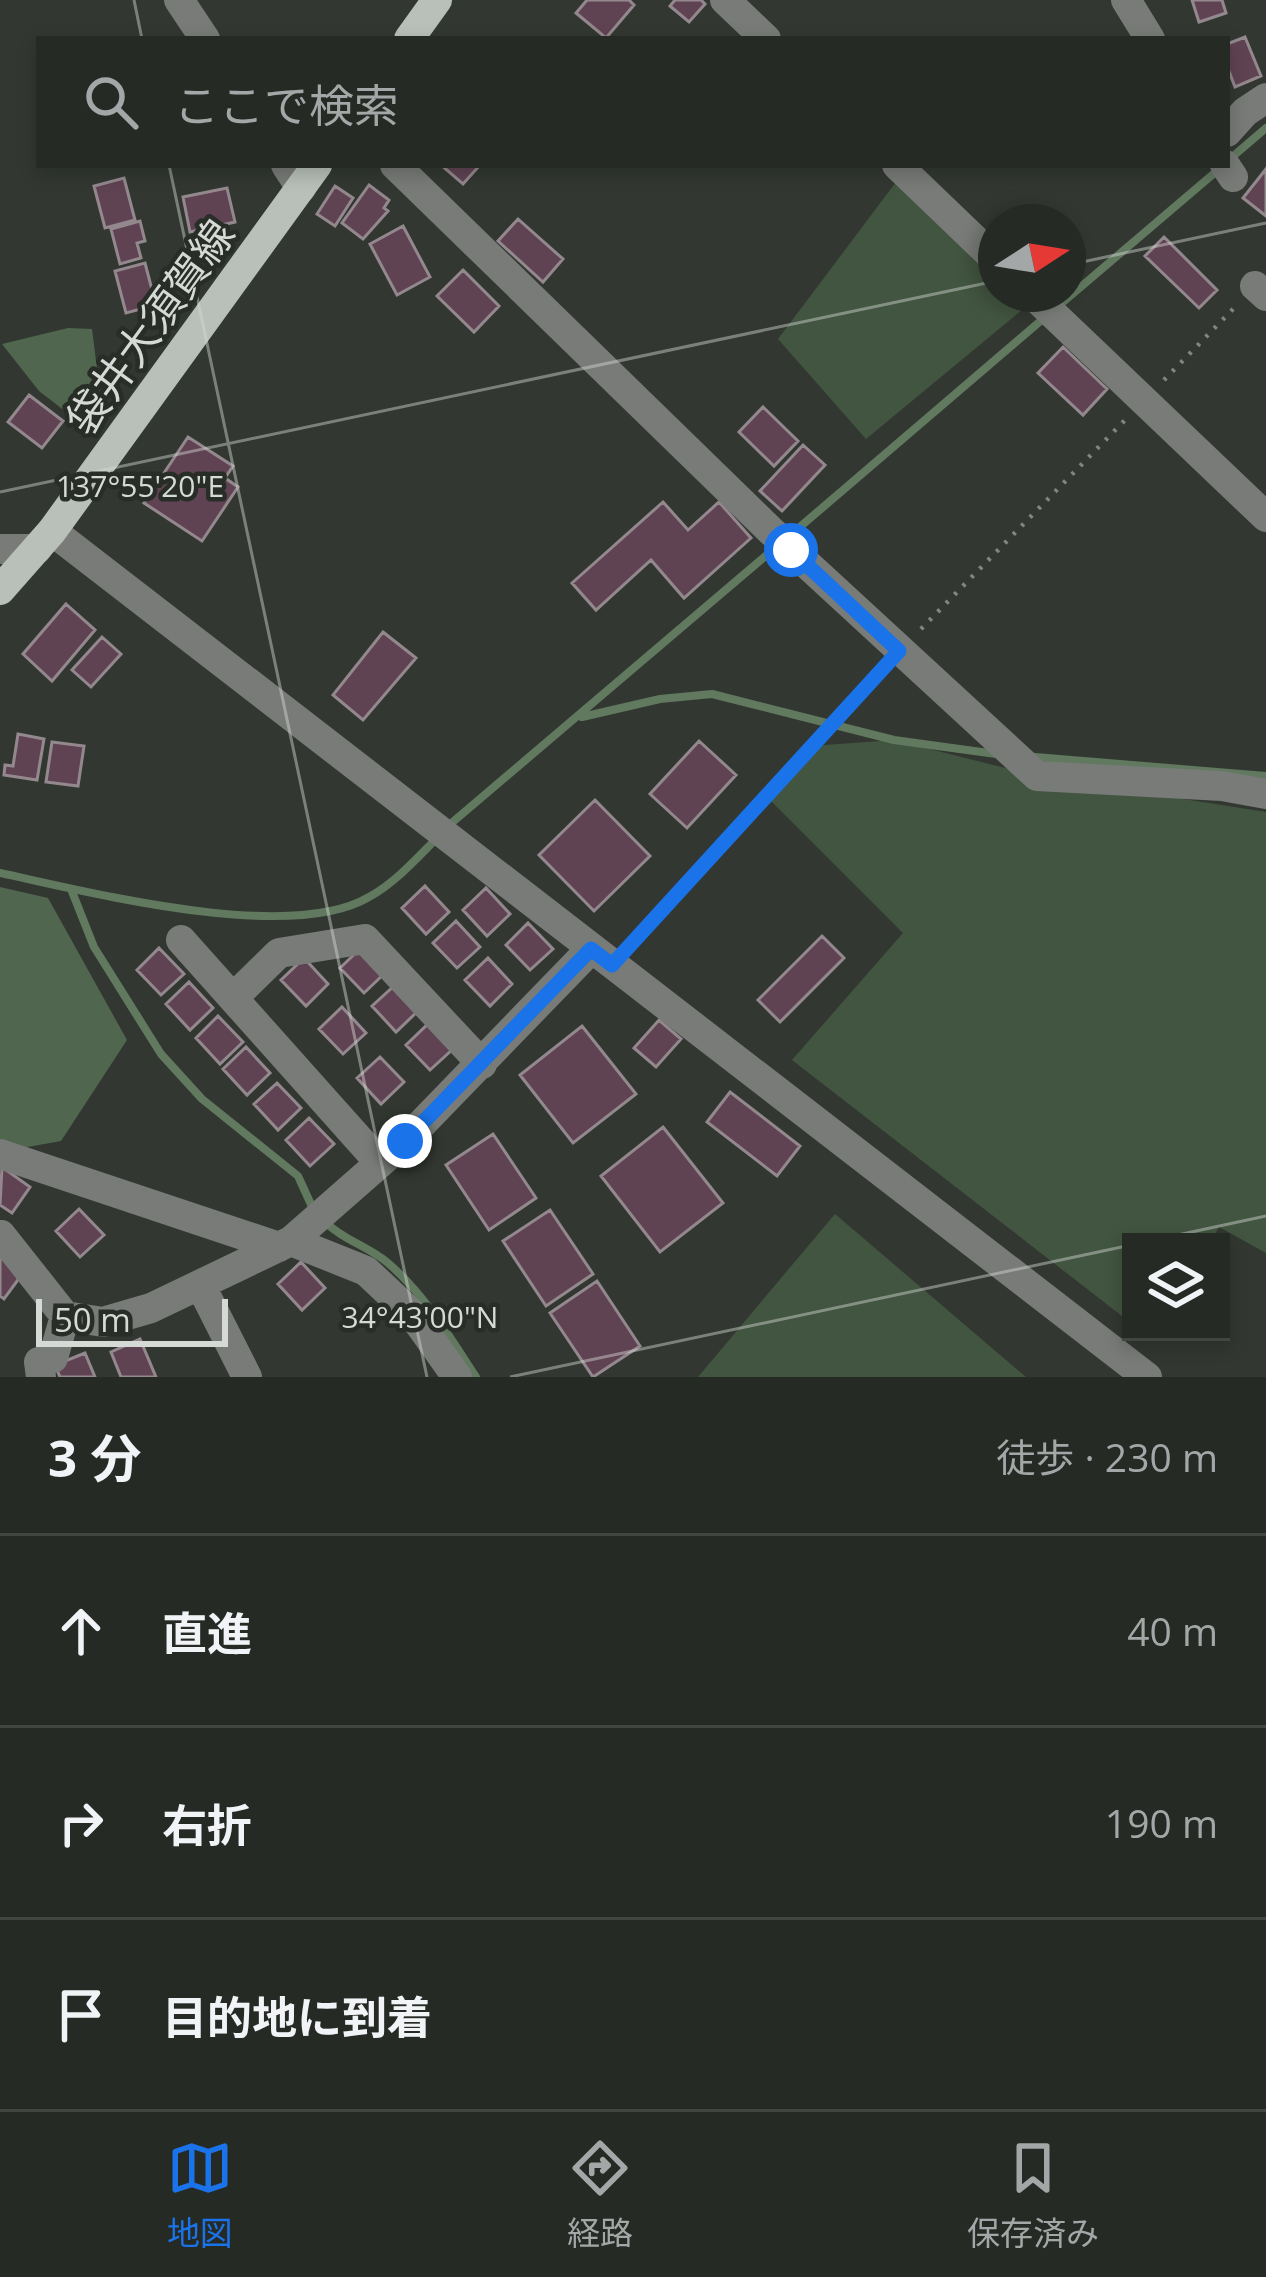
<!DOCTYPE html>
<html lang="ja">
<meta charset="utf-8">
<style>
:root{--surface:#262a25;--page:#2e322d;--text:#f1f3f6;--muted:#a4a7a7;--line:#424642;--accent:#1a73e8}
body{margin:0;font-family:"Open Sans","Noto Sans JP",sans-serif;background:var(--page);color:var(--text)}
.controls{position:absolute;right:36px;bottom:36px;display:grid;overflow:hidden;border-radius:0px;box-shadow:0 6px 18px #0003}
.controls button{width:108px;height:108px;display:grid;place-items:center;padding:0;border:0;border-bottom:3px solid var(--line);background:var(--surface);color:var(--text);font:60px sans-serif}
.compass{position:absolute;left:978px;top:204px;width:108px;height:108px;border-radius:50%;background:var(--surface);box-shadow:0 6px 18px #0003;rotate:78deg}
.scale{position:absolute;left:36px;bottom:30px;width:192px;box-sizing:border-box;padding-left:12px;border:6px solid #d6dad6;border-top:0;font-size:33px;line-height:42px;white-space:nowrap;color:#d6dad6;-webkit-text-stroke:9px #282e27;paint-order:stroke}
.stop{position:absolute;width:36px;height:36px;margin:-27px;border:9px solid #1a73e8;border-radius:50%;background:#fff}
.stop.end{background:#1a73e8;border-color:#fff;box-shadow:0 3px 12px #0008}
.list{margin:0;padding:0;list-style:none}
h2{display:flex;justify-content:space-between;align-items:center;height:156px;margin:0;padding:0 48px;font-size:51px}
h2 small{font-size:39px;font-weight:400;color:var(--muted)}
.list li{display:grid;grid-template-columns:78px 1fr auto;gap:36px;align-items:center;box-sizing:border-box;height:192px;padding:0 48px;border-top:3px solid var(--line)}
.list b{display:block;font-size:45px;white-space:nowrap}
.list em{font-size:39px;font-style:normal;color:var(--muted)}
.icon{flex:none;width:66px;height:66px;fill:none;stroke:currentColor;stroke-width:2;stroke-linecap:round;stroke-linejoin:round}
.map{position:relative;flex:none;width:1266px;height:1377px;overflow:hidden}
.search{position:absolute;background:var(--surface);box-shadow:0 6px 18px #0003;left:36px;right:36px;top:36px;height:132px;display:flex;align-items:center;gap:30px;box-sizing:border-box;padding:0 42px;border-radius:0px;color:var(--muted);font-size:45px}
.sheet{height:732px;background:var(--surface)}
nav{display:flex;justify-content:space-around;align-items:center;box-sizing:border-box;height:168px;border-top:3px solid var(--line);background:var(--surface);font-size:33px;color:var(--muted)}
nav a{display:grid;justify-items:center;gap:6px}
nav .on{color:var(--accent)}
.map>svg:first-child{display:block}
.green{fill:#425540}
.forest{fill:#50664e}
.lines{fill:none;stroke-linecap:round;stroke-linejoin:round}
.stream{stroke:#61795f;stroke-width:8}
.building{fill:#604353;stroke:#93888d;stroke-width:3}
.path{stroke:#818680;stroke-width:4.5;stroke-dasharray:3 9;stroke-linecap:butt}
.minor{stroke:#787b78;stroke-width:30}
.major{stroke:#b9c0b9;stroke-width:30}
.route{stroke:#1a73e8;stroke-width:15}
.ticks{fill:none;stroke:#d6dad6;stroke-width:3;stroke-opacity:0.45}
.labels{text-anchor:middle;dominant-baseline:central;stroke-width:9;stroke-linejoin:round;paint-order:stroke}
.street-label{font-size:42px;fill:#d6dad6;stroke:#282e27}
.ticks-label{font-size:30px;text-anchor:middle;fill:#d6dad6;stroke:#282e27;stroke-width:9;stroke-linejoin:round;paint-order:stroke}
</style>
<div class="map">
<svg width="1266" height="1377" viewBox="0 0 1266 1377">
<rect width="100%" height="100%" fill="#323831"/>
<path class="green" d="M896,182L996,275V294H1016L1028,305L866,439L778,339Z
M894,740L1037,776L1266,812V1253L1219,1227L1210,1242H1131V1323L792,1060L903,933L767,797L812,746Z
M835,1214L1026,1377H698Z"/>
<path class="forest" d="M68,328L92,329L100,393L83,425L39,391L2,344Z
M0,887L48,898L127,1040L61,1141L0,1152Z"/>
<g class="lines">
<path class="stream" d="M1231,158L1266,128
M1056,308L1218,170
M787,538L1044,318
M582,717L660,699L712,694L894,740L996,754
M1035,757L1266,776
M448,826L775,548
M0,873C89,892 290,944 369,897C396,882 417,858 438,837
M71,889L94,947L161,1054L202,1099L298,1176L314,1211
M324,1221C343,1240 368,1246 388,1263C425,1295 449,1336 476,1377"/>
</g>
<path class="building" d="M587,0H629L634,5L606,38L576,13Z
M675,0H701L705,4L689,22L670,6Z
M1192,0H1222L1226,13L1199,22Z
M1245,37L1261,76L1235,87L1227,66V44Z
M441,165H480L463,184Z
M1266,169V216L1243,198Z
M124,178L135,220L105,228L94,186Z
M369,185L389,200L384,208L388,211L363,239L342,223Z
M335,186L353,198L335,226L317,214Z
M227,188L235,222L190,232L183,197Z
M518,219L563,259L543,282L498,241Z
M140,221L145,241L137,243L141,258L120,264L111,229Z
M403,226L430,277L397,295L370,244Z
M1164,237L1217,290L1199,308L1145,256Z
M145,263L156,305L126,313L115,271Z
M463,270L499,306L474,332L437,296Z
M1063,347L1107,389L1083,415L1038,373Z
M29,395L63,421L42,448L8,422Z
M763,407L798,441L774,466L739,432Z
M188,437L233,466L225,478L238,487L202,541L144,503Z
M803,445L825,465L782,511L760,491Z
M663,502L688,530L719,502L751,538L684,598L651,560L596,610L572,583Z
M66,604L95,630L52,681L23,654Z
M383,632L416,658L363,720L333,695Z
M102,637L121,654L91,687L72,670Z
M18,734L44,739L37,780L4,775L5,765L13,766Z
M699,741L736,775L687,828L650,794Z
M52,742L84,746L78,786L46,782Z
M595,800L650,856L594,911L539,855Z
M425,886L449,912L426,934L402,908Z
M486,888L510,914L487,936L463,910Z
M456,921L480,947L457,968L433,943Z
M528,923L553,949L530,970L506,945Z
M822,936L844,958L780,1022L758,1000Z
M363,946L387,971L364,993L340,968Z
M159,948L184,974L161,995L137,970Z
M304,958L328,984L306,1006L281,980Z
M488,958L512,984L490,1006L465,980Z
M189,982L213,1008L190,1030L166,1004Z
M395,985L419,1010L396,1032L372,1006Z
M342,1007L366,1033L343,1054L319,1029Z
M218,1016L243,1042L220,1064L196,1038Z
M659,1020L681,1039L656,1067L634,1048Z
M429,1023L453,1049L430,1070L406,1045Z
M582,1026L636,1094L573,1143L520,1075Z
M246,1047L270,1073L247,1095L223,1069Z
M380,1057L404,1082L381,1104L357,1078Z
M277,1083L301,1108L278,1130L254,1104Z
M730,1092L800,1146L777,1176L707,1122Z
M309,1118L334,1144L310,1166L286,1140Z
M663,1127L723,1203L660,1252L601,1176Z
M493,1134L536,1198L489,1230L446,1165Z
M2,1167L30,1187L12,1213L0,1205Z
M79,1209L104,1235L80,1257L56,1231Z
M550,1210L593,1274L546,1306L503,1241Z
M0,1257L23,1273L4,1299L0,1296Z
M301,1262L325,1288L302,1310L278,1284Z
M597,1281L640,1346L593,1377L550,1313Z
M140,1339L156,1377H121L111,1352Z
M85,1353L95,1377H60L55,1365Z"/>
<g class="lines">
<path class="path" d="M1164,380L1236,306
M921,629L1127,418
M633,943L880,672"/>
<path class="minor" d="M179,0L205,39
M725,0L766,39
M1126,0L1150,39
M1227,132L1245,112L1266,98
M286,165L301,188
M395,165L771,531L1037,776L1222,786L1266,794
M897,165L996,260
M1225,165L1233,177
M1255,286L1266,296
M1032,294L1266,517
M52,531L1147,1377
M0,549H37
M181,940L380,1163
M233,998L279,953L365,939L482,1064
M0,1154L279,1247
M1,1235L65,1316L103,1322L151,1308L291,1241L405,1141L591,949
M291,1241L366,1271L413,1315L457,1377
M201,1286L247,1377
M41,1377L39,1362L53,1358L65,1316"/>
<path class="major" d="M409,39L437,0
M0,590L52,531L317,165"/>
</g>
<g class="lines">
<path class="route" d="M405,1141L591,949L612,965L899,651L791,550"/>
</g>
<path class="ticks" d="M134,0L142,39M169,165L427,1377M1068,265L1266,223M0,492L996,281M1145,1242L1266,1216M510,1377L1131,1245"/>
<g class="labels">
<g class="street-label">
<text transform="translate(149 326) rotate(-54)">袋井大須賀線</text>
</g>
</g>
<g class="ticks-label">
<text x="140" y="497">137°55'20"E</text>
<text x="420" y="1328">34°43'00"N</text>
</g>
</svg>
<div class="controls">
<button><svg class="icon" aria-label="layers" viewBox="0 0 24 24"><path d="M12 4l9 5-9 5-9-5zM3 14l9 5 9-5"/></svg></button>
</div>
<svg class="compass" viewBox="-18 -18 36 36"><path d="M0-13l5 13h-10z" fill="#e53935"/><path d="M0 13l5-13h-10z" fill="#a4a7a7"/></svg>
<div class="scale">50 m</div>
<div class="stop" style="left:791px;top:550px"></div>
<div class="stop end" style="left:405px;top:1141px"></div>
<div class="search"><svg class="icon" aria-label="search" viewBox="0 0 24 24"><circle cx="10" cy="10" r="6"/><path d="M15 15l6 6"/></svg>ここで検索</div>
</div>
<section class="sheet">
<h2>3 分<small>徒歩 · 230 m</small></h2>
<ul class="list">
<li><svg class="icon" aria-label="ahead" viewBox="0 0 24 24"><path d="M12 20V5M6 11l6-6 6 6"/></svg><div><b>直進</b></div><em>40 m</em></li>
<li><svg class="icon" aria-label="right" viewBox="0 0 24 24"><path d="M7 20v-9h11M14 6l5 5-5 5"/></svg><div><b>右折</b></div><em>190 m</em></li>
<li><svg class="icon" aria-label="arrive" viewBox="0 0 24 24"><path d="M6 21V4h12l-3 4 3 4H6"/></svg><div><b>目的地に到着</b></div></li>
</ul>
</section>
<nav>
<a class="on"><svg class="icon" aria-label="map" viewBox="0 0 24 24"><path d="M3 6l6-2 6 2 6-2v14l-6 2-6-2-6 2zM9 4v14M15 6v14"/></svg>地図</a>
<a><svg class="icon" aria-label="directions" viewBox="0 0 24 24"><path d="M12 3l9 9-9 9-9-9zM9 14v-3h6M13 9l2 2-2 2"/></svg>経路</a>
<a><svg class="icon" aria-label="saved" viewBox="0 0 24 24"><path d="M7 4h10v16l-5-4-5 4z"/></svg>保存済み</a>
</nav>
